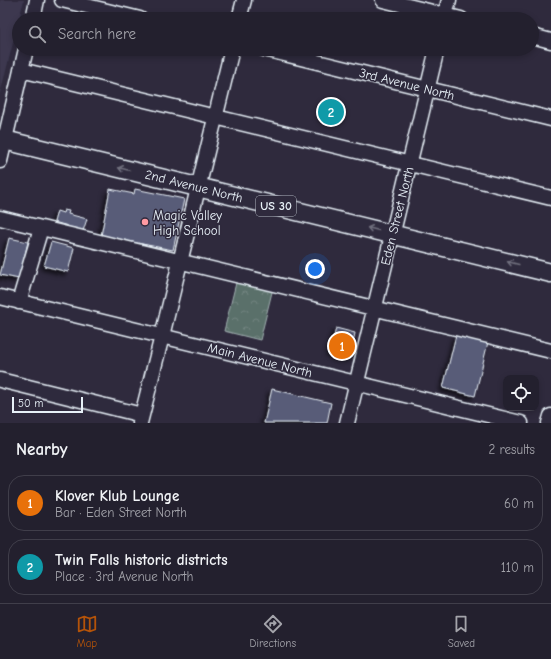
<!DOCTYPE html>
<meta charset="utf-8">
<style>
:root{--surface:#23202e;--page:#2b2836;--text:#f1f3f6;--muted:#a3a3aa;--line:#403e4a;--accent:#b45309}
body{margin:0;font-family:"Comic Neue",sans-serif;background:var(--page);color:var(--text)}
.controls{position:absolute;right:12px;bottom:12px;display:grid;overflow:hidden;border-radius:8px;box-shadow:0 2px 6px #0003}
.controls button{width:36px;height:36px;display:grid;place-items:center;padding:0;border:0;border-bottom:1px solid var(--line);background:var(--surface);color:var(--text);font:20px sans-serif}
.scale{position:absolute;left:12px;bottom:10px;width:71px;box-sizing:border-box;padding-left:4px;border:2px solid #e8f1f8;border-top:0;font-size:11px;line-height:14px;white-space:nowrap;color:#e8f1f8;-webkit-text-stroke:3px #2f2a3d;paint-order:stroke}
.you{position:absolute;left:315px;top:269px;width:14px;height:14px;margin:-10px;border:3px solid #fff;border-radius:50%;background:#1a73e8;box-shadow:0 0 0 6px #1a73e833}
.badge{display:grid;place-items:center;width:26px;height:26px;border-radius:50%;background:var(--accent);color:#fff;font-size:13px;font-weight:700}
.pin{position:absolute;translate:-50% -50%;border:2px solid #fff;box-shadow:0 1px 4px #0006}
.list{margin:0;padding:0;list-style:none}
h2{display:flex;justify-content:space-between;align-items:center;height:52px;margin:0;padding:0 16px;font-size:17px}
h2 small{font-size:13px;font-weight:400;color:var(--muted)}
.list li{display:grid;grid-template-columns:26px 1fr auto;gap:12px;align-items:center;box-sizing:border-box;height:56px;margin:0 8px 8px;padding:0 8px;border:1px solid var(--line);border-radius:16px}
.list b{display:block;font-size:15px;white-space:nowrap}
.list p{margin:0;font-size:13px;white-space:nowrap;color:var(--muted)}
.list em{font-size:13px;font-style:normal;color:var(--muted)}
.icon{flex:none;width:22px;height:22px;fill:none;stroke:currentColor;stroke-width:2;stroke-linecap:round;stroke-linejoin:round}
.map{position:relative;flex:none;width:551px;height:423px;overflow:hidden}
.search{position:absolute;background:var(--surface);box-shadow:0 2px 6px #0003;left:12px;right:12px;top:12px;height:44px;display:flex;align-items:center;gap:10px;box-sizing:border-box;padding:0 14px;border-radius:22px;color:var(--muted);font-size:15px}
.sheet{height:180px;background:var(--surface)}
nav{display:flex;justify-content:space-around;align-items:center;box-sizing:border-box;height:56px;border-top:1px solid var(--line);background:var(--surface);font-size:11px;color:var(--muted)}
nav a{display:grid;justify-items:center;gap:2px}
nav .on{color:var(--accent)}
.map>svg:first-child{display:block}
.built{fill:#3c394f}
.forest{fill:url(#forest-crowns);stroke:#a1b0b1}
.building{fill:#595c78;stroke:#e8f1f8;filter:url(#shadow)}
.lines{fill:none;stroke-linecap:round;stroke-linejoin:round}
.minor-casing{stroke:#e8f1f8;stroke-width:17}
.major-casing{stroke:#e8f1f8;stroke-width:21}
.minor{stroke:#2f2a3d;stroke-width:14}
.major{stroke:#2f2a3d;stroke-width:18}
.oneway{stroke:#70707e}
.poi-dot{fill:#ff9aa2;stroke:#2f2a3d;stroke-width:1.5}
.labels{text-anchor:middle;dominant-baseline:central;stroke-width:3;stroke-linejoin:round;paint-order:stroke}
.shield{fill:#2f2a3d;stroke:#b0b5c0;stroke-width:1}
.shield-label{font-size:12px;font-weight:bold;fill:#e8f1f8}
.street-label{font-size:13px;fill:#e8f1f8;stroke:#2f2a3d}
.poi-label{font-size:13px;fill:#e8f1f8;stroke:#2f2a3d;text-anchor:start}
</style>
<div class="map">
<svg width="551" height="423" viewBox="0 0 551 423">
<defs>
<pattern id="forest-crowns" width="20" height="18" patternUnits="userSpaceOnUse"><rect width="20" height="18" fill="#5a6f6a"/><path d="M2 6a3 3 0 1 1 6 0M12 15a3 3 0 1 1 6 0" fill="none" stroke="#728480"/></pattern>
<filter id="shadow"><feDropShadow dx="-3.5" dy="3.5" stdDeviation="2" flood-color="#0009"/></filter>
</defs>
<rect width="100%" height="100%" fill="#2f2a3d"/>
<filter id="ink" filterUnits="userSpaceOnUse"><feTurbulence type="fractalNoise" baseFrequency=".025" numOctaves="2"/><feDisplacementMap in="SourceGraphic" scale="8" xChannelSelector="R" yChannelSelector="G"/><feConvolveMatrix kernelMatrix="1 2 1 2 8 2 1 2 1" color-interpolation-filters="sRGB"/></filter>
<g filter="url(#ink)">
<path class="built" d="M0,0H24L0,94Z"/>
<path class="forest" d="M237,279L273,288L260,340L224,331Z"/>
<path class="building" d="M110,189L134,194L135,189L184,199L173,250L101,236Z
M64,210L69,211L68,214L87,219L83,231L74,228L73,230L67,228L68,226L54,222L57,211L63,213Z
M9,238L28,242L19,279L0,275Z
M51,242L74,248L68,272L44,266Z
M336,328L355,333L350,357L330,352Z
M456,335L488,342L475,396L443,388Z
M272,389L331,403L327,423H264Z"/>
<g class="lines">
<g class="minor-casing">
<path id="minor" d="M62,0L140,19
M383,0L461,19
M33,19L37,0
M239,19L244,0
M444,19L449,0
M532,36L551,41
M264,49L551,119
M21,70L551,198
M0,161L26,49
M0,218L551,351
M0,297L521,423
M19,302L41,228
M0,380L142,415
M140,423L162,336L232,49
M347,423L437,49
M549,423L551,416"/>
</g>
<g class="major-casing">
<path id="major" d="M0,139L551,273"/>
</g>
<use href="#minor" class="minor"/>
<use href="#major" class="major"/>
</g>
<defs><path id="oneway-shaft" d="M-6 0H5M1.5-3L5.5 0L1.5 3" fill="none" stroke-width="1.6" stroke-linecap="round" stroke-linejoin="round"/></defs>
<g class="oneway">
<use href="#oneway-shaft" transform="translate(124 169) rotate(-166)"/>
<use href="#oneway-shaft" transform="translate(373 229) rotate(-166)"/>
<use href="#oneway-shaft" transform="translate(513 263) rotate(-166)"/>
</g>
</g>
<circle class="poi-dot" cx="145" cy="222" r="4"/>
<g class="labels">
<rect class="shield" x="256" y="196" width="40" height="20" rx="3"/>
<g class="shield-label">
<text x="276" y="206">US 30</text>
</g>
<g class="street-label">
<text transform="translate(407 84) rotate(14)">3rd Avenue North</text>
<text transform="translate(194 186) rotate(14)">2nd Avenue North</text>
<text transform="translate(397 216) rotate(-76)">Eden Street North</text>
<text transform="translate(260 360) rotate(14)">Main Avenue North</text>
</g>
<g class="poi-label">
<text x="153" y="215">Magic Valley<tspan x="153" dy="15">High School</tspan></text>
</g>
</g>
</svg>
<div class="controls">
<button><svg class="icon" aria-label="locate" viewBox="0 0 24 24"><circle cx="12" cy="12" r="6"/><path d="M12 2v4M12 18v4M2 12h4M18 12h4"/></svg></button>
</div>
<div class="scale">50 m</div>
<div class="you"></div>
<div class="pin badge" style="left:342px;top:346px;background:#e8710a">1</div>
<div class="pin badge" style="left:331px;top:112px;background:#0f9aa8">2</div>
<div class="search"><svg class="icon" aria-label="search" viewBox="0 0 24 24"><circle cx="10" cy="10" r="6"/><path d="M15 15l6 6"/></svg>Search here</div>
</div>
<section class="sheet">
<h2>Nearby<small>2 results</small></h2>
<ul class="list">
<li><span class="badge" style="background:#e8710a">1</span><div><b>Klover Klub Lounge</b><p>Bar · Eden Street North</p></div><em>60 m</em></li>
<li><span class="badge" style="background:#0f9aa8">2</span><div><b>Twin Falls historic districts</b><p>Place · 3rd Avenue North</p></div><em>110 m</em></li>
</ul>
</section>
<nav>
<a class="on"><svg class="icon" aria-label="map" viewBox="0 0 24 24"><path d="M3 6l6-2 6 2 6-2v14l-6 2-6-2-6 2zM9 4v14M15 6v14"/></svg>Map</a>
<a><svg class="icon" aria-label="directions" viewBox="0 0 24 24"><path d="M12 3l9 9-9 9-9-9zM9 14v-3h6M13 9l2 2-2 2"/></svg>Directions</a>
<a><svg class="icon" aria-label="saved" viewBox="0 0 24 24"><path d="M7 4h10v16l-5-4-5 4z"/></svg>Saved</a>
</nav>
